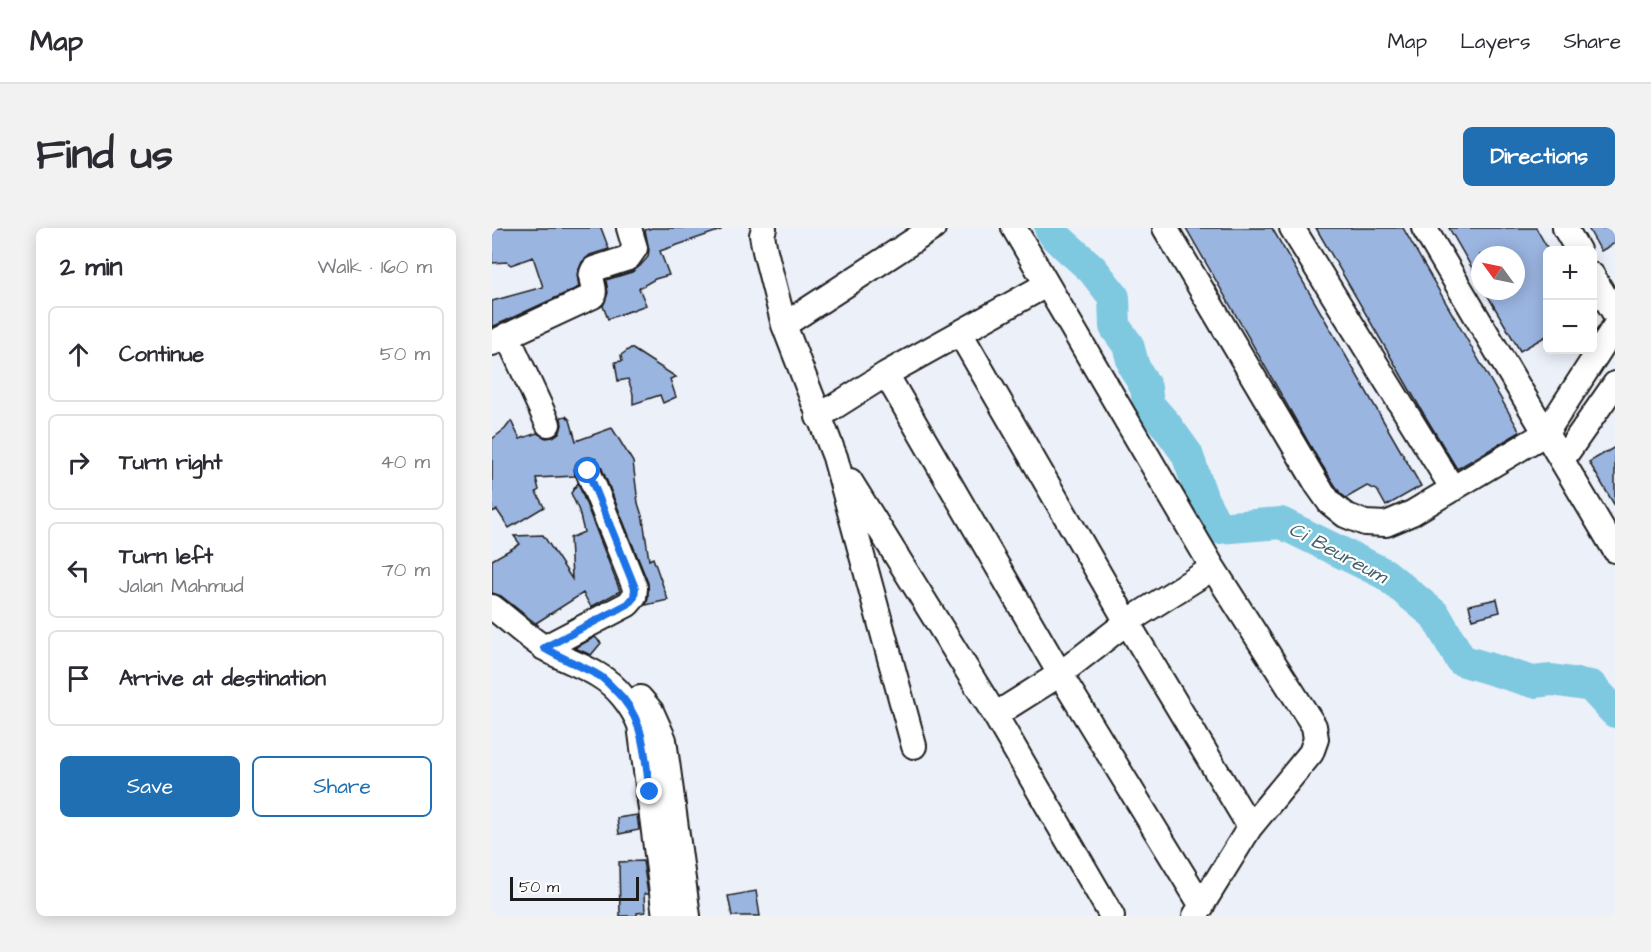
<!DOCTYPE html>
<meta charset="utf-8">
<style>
:root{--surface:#fff;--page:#f2f2f3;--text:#2b2b33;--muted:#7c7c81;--line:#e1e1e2;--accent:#1f6fb2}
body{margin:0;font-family:"Architects Daughter",sans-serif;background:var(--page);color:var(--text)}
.controls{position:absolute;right:18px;top:18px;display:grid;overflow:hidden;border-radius:9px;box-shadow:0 3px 15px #0003}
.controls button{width:54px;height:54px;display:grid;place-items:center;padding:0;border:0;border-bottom:2px solid var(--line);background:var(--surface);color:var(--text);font:30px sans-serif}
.compass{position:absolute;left:979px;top:18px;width:54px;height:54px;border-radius:50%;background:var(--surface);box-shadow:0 3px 15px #0003;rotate:303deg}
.scale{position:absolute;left:18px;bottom:15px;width:129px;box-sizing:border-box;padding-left:6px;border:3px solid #1c1c1c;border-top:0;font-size:16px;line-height:21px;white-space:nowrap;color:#1c1c1c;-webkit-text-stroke:4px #fff;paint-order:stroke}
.stop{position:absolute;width:18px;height:18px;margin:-14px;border:4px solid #1a73e8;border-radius:50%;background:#fff}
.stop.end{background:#1a73e8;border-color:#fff;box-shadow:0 2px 6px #0008}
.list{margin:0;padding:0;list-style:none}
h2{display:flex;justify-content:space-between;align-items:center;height:78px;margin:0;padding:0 24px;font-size:26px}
h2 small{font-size:20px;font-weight:400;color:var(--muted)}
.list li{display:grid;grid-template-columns:39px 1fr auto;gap:18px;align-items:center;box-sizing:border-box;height:96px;margin:0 12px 12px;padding:0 12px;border:2px solid var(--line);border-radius:9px}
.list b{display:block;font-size:22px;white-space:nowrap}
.list p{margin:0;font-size:20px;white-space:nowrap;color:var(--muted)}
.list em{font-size:20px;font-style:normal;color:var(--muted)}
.actions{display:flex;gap:12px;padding:18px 24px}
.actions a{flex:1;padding:14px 0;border:2px solid var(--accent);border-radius:9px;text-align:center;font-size:21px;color:var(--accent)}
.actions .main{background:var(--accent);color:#fff}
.icon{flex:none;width:33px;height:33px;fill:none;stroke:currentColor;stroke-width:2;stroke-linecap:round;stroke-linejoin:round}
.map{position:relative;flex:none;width:1123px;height:688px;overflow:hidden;border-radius:9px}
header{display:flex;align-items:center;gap:36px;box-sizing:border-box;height:84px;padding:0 30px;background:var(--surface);border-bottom:2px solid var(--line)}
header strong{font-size:28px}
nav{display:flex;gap:33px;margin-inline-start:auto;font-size:21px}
.intro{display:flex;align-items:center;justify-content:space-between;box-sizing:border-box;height:144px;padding:0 36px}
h1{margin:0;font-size:42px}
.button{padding:15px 27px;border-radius:9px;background:var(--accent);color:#fff;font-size:21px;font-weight:700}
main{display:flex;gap:36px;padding:0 36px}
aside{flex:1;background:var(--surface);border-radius:9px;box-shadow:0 3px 15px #0003}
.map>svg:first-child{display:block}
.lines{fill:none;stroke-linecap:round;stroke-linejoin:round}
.river{stroke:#7fc9e0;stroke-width:32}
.building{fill:#9bb5e1;stroke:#1c1c1c;stroke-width:1.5}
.minor-casing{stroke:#1c1c1c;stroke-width:28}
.minor{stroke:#fff;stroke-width:24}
.route{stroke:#1a73e8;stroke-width:8}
.labels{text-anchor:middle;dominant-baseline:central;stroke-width:4.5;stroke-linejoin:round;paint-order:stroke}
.water-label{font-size:20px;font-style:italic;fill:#44616a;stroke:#fff}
</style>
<header>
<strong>Map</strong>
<nav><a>Map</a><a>Layers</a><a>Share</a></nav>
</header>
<div class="intro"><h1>Find us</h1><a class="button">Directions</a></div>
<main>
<aside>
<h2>2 min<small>Walk · 160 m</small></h2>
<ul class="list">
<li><svg class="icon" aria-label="ahead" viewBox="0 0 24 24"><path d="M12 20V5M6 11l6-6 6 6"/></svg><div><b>Continue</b></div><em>50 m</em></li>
<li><svg class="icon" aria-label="right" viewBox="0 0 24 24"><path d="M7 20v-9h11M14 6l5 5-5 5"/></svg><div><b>Turn right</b></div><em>40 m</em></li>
<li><svg class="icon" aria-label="left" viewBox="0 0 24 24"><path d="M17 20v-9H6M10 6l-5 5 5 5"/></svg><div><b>Turn left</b><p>Jalan Mahmud</p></div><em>70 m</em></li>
<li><svg class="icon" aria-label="arrive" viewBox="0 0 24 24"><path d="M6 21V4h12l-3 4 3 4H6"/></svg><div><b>Arrive at destination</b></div></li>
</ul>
<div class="actions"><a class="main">Save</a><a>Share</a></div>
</aside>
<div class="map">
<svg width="1123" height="688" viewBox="0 0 1123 688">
<rect width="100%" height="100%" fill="#ebf0f9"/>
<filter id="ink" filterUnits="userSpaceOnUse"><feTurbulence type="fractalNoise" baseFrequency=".0167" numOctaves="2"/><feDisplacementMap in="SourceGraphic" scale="12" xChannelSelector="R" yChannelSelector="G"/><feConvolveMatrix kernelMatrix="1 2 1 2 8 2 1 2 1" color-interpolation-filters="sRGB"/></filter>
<g filter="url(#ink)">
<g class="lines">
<path class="river" d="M558,0L564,9L600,41L622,69L623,99L636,117L642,139L654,160L656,176L675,198L695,226L711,272L726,300L789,295L893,346L943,387L969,432L1041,454L1060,452L1099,458L1123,484"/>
</g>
<path class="building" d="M0,0H109L117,21L98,27L90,34L85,46L87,59L0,99V73L51,59L41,29L19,37L15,34L0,35Z
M160,0H229V2L168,23L177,47L163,51L147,60L154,77L116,91L111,78L116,65L114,52L140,44L148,38L156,29L157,22L153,2Z
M694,0H780L929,258L894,278L885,262L875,258L854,270L848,265L826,231Z
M824,0H911L1028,204L965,241L930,183Z
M957,0H1044L1056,21V107L1028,123L993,63H1024V27H988V54Z
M1096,0H1123V15L1109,23Z
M139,120L184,149L178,151L184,169L171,175L168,167L141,176V166L136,151L126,153L123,134L130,133L129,127Z
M74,188L78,192L84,213L120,200L141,234L146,275L151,291L157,332L161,330L176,372L154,377L156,371V355L109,238L104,231L97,229L91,230L85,234L82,240L83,248L44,250L47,262L44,264L52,279L17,300L5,282L0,284V211L13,201L19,193L28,211L45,205L54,210L61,209L68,204L70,197L69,189Z
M1123,219V278L1097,234Z
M86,255L128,363L99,379L91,365L44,395L47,398L9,368L0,365V332L28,316L22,308L51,307L80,351L78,310L92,304L87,283L79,265Z
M1005,371L1008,384L980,391L977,377Z
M103,409L109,415L99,427L83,420Z
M145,587L147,602L127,606L125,590Z
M151,633L156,666H152L153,684L145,685V688H128L127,634Z
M264,663L268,688H240L236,668Z"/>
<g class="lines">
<g class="minor-casing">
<path id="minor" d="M272,0L270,7L273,23L292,97L343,229L422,518
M522,0L721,340L822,498L824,511L819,525L758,599L703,688
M673,0L826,258L838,275L853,287L873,295L894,296L920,285L1054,205L1123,98
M800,0L961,261
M932,0L1123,322
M1073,0L1086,22
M1100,47L1123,86
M292,97L441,0
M468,105L635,394L758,599
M15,107L56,196
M0,115L101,68C105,59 95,51 102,41L136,30L143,20L137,0
M394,146L568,446L710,678
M326,189L394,146L554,57
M1070,232L1123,156
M358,253L503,487L620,688
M0,379C19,393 36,410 56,422C72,432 90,437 106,447C125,458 140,478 148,497L173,688
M52,420L136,376L142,369L143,360L96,243
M148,470L159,483L172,512L196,688
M503,487L568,446L635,394L721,340"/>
</g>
<use href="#minor" class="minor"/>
</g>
</g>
<g class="lines" filter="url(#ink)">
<path class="route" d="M96,243L143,360L142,369L136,376L52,420C70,431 88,437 106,447C112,450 118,457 123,462C153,490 152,525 158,564"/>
</g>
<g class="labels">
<g class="water-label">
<text transform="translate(846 325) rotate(28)">Ci Beureum</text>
</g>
</g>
</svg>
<div class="controls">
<button>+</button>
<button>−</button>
</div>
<svg class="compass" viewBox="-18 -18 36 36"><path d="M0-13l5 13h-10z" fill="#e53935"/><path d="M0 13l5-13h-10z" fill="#7c7c81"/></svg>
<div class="scale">50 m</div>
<div class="stop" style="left:96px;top:243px"></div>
<div class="stop end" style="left:158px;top:564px"></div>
</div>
</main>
